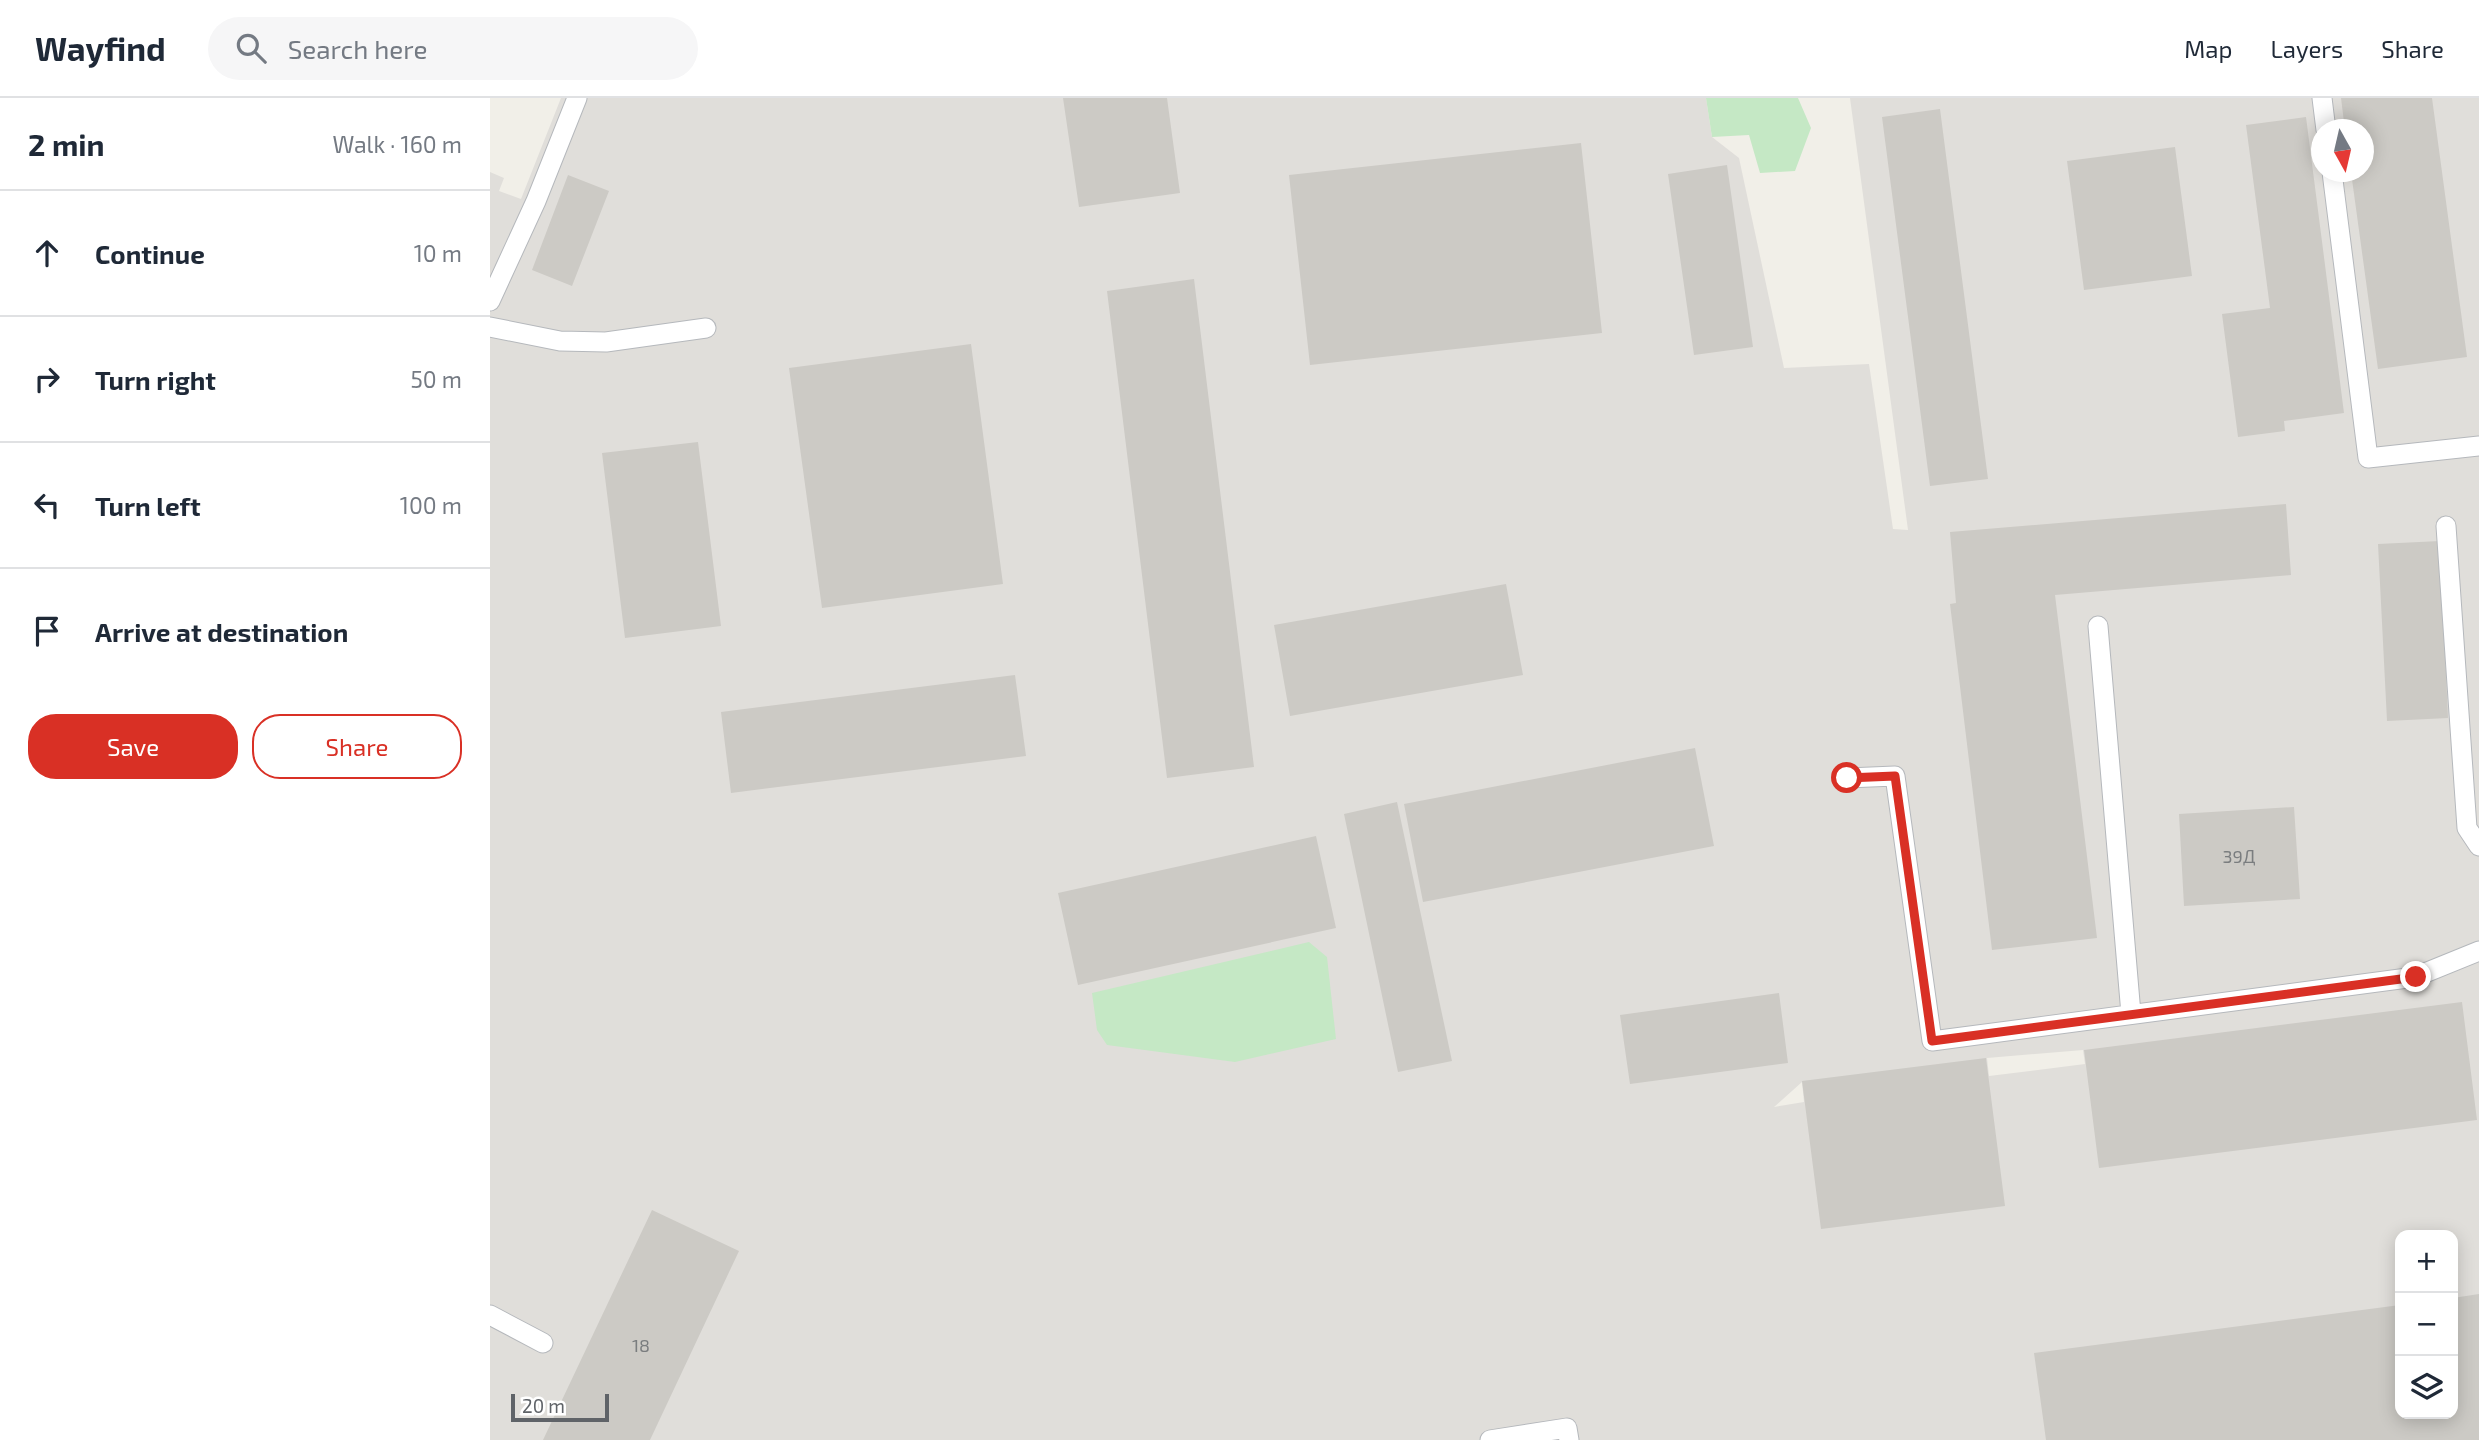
<!DOCTYPE html>
<meta charset="utf-8">
<style>
:root{--surface:#fff;--page:#f6f6f7;--text:#1f2937;--muted:#747a83;--line:#e0e1e3;--accent:#d93025}
body{margin:0;font-family:"Exo 2",sans-serif;background:var(--page);color:var(--text)}
.controls{position:absolute;right:21px;bottom:21px;display:grid;overflow:hidden;border-radius:14px;box-shadow:0 4px 18px #0003}
.controls button{width:63px;height:63px;display:grid;place-items:center;padding:0;border:0;border-bottom:2px solid var(--line);background:var(--surface);color:var(--text);font:35px sans-serif}
.compass{position:absolute;left:1821px;top:21px;width:63px;height:63px;border-radius:50%;background:var(--surface);box-shadow:0 4px 18px #0003;rotate:172deg}
.scale{position:absolute;left:21px;bottom:18px;width:98px;box-sizing:border-box;padding-left:7px;border:4px solid #5f6368;border-top:0;font-size:19px;line-height:24px;white-space:nowrap;color:#5f6368;-webkit-text-stroke:5px #fff;paint-order:stroke}
.stop{position:absolute;width:21px;height:21px;margin:-16px;border:5px solid #d93025;border-radius:50%;background:#fff}
.stop.end{background:#d93025;border-color:#fff;box-shadow:0 2px 7px #0008}
.list{margin:0;padding:0;list-style:none}
h2{display:flex;justify-content:space-between;align-items:center;height:91px;margin:0;padding:0 28px;font-size:30px}
h2 small{font-size:23px;font-weight:400;color:var(--muted)}
.list li{display:grid;grid-template-columns:46px 1fr auto;gap:21px;align-items:center;box-sizing:border-box;height:126px;padding:0 28px;border-top:2px solid var(--line)}
.list b{display:block;font-size:26px;white-space:nowrap}
.list em{font-size:23px;font-style:normal;color:var(--muted)}
.actions{display:flex;gap:14px;padding:21px 28px}
.actions a{flex:1;padding:16px 0;border:2px solid var(--accent);border-radius:28px;text-align:center;font-size:24px;color:var(--accent)}
.actions .main{background:var(--accent);color:#fff}
.icon{flex:none;width:38px;height:38px;fill:none;stroke:currentColor;stroke-width:2;stroke-linecap:round;stroke-linejoin:round}
.map{position:relative;flex:none;width:1989px;height:1342px;overflow:hidden}
header{display:flex;align-items:center;gap:42px;box-sizing:border-box;height:98px;padding:0 35px;background:var(--surface);border-bottom:2px solid var(--line)}
header strong{font-size:33px}
nav{display:flex;gap:38px;margin-inline-start:auto;font-size:24px}
.search{width:490px;height:63px;background:var(--page);display:flex;align-items:center;gap:18px;box-sizing:border-box;padding:0 24px;border-radius:38px;color:var(--muted);font-size:26px}
main{display:flex}
aside{flex:1;background:var(--surface)}
.map>svg:first-child{display:block}
.industrial{fill:#e0deda;fill-rule:evenodd}
.green{fill:#c5e8c5}
.building{fill:#cccac5}
.lines{fill:none;stroke-linecap:round;stroke-linejoin:round}
.service-casing{stroke:#b5b8bc;stroke-width:21}
.service{stroke:#fff;stroke-width:19}
.route{stroke:#d93025;stroke-width:9}
.labels{text-anchor:middle;dominant-baseline:central;stroke-width:7;stroke-linejoin:round;paint-order:stroke}
.number-label{font-size:18px;fill:#7a7d7f}
</style>
<header>
<strong>Wayfind</strong>
<div class="search"><svg class="icon" aria-label="search" viewBox="0 0 24 24"><circle cx="10" cy="10" r="6"/><path d="M15 15l6 6"/></svg>Search here</div>
<nav><a>Map</a><a>Layers</a><a>Share</a></nav>
</header>
<main>
<aside>
<h2>2 min<small>Walk · 160 m</small></h2>
<ul class="list">
<li><svg class="icon" aria-label="ahead" viewBox="0 0 24 24"><path d="M12 20V5M6 11l6-6 6 6"/></svg><div><b>Continue</b></div><em>10 m</em></li>
<li><svg class="icon" aria-label="right" viewBox="0 0 24 24"><path d="M7 20v-9h11M14 6l5 5-5 5"/></svg><div><b>Turn right</b></div><em>50 m</em></li>
<li><svg class="icon" aria-label="left" viewBox="0 0 24 24"><path d="M17 20v-9H6M10 6l-5 5 5 5"/></svg><div><b>Turn left</b></div><em>100 m</em></li>
<li><svg class="icon" aria-label="arrive" viewBox="0 0 24 24"><path d="M6 21V4h12l-3 4 3 4H6"/></svg><div><b>Arrive at destination</b></div></li>
</ul>
<div class="actions"><a class="main">Save</a><a>Share</a></div>
</aside>
<div class="map">
<svg width="1989" height="1342" viewBox="0 0 1989 1342">
<rect width="100%" height="100%" fill="#f1efe8"/>
<path class="industrial" d="M71,0H1216L1222,39L1249,60L1294,270L1379,266L1403,431L1418,432L1360,0H1989V1342H0V74L14,80L9,93L31,101ZM1832,32H1874V74H1832ZM1593,952L1595,966L1499,978L1497,960ZM1312,984L1314,1004L1284,1009ZM1910,1137H1963V1316H1910Z"/>
<path class="green" d="M1216,0H1308L1321,30L1305,73L1270,75L1259,37L1222,39Z
M819,844L837,859L846,941L745,964L617,947L607,932L602,895Z"/>
<path class="building" d="M573,0H677L690,95L589,109Z
M1851,0H1942L1977,259L1888,271L1861,74H1874V32H1855Z
M1450,11L1498,381L1440,388L1392,19Z
M1816,19L1854,315L1794,323L1795,333L1748,339L1732,216L1780,210L1756,27Z
M1091,45L1112,235L820,267L799,77Z
M1685,49L1702,178L1594,192L1577,63Z
M1237,67L1263,249L1204,257L1178,76Z
M78,77L119,93L82,188L42,172Z
M704,181L764,669L677,680L617,193Z
M481,246L513,486L332,510L299,270Z
M208,344L231,528L135,540L112,355Z
M1796,406L1801,477L1565,497L1607,840L1502,852L1460,506L1466,505L1460,434Z
M1950,443L1958,620L1897,623L1888,446Z
M1016,486L1033,577L800,618L784,527Z
M525,577L536,658L241,695L231,614Z
M1205,650L1224,748L933,804L914,706Z
M907,704L962,963L908,974L854,716Z
M1804,709L1810,801L1694,808L1689,716Z
M826,738L846,830L588,887L568,795Z
M1289,895L1298,965L1140,986L1130,917Z
M1972,904L1987,1022L1609,1070L1594,952Z
M1496,960L1515,1108L1331,1131L1312,983Z
M162,1112L249,1153L160,1342H53Z
M1989,1196V1342H1556L1544,1255L1910,1207V1316H1963V1200Z"/>
<g class="lines">
<g class="service-casing">
<path id="service" d="M1832,0L1836,32
M1842,74L1878,360L1989,348
M0,203L46,103L87,0
M0,229L70,243L116,244L216,230
M1956,428L1977,730L1989,748
M1608,528L1641,916
M1357,680L1405,678L1442,943L1925,879L1989,853
M0,1217L53,1245
M1000,1342L1077,1330L1079,1342"/>
</g>
<use href="#service" class="service"/>
</g>
<g class="lines">
<path class="route" d="M1357,680L1405,678L1442,943L1926,879"/>
</g>
<g class="labels">
<g class="number-label">
<text x="1749" y="758">39Д</text>
<text x="151" y="1247">18</text>
</g>
</g>
</svg>
<div class="controls">
<button>+</button>
<button>−</button>
<button><svg class="icon" aria-label="layers" viewBox="0 0 24 24"><path d="M12 4l9 5-9 5-9-5zM3 14l9 5 9-5"/></svg></button>
</div>
<svg class="compass" viewBox="-18 -18 36 36"><path d="M0-13l5 13h-10z" fill="#e53935"/><path d="M0 13l5-13h-10z" fill="#747a83"/></svg>
<div class="scale">20 m</div>
<div class="stop" style="left:1357px;top:680px"></div>
<div class="stop end" style="left:1926px;top:879px"></div>
</div>
</main>
